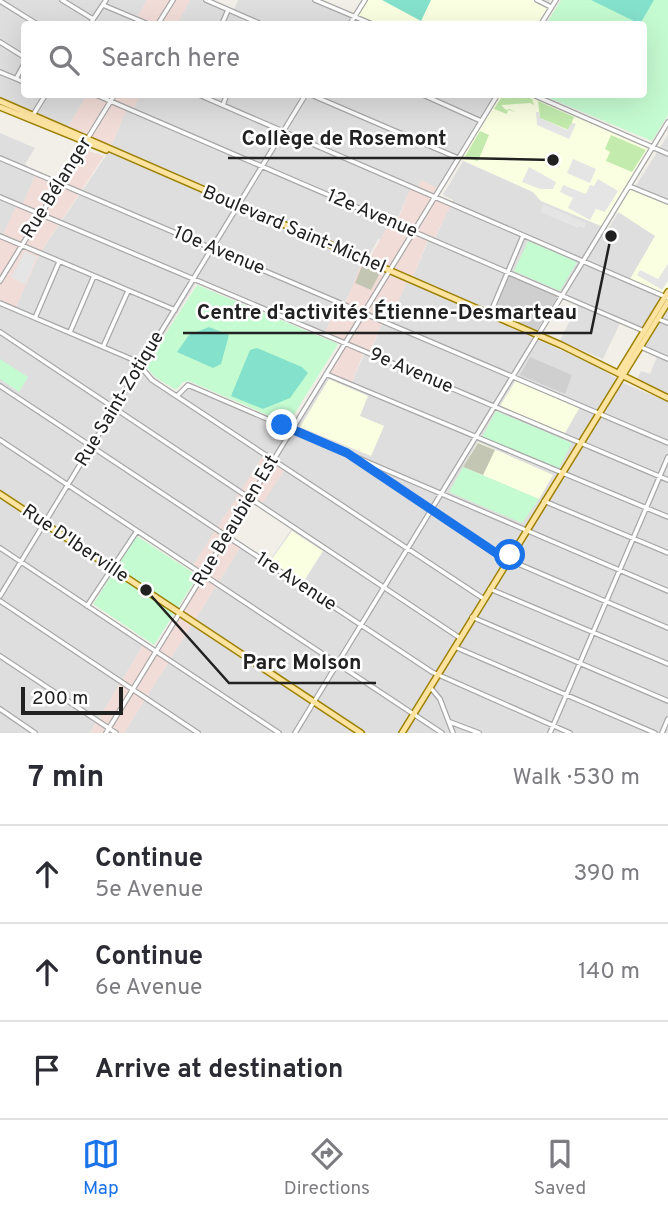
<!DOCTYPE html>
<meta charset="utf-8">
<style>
:root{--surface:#fff;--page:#f7f7f7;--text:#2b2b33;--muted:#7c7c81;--line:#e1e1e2;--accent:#1a73e8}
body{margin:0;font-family:Overpass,sans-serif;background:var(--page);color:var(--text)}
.scale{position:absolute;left:21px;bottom:18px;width:102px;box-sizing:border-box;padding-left:7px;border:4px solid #212121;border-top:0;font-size:19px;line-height:24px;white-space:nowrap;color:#212121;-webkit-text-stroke:5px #fff;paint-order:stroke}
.stop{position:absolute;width:21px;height:21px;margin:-16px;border:5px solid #1a73e8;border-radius:50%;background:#fff}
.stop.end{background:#1a73e8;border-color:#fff;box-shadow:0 2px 7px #0008}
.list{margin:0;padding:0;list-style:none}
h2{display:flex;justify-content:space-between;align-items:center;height:91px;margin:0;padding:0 28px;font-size:30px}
h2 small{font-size:23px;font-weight:400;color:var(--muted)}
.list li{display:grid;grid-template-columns:46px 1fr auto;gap:21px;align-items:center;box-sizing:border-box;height:98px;padding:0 28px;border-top:2px solid var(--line)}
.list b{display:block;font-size:26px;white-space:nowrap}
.list p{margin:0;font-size:23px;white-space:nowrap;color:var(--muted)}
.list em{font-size:23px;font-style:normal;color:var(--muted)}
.icon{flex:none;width:38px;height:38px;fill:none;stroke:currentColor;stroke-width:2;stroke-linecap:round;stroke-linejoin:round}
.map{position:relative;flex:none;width:668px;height:733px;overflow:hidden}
.search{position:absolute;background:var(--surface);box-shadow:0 7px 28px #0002;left:21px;right:21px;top:21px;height:77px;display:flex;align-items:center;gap:18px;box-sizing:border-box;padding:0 24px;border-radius:7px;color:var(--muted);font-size:26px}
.sheet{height:385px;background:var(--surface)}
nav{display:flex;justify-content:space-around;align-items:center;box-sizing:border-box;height:98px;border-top:2px solid var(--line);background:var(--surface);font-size:19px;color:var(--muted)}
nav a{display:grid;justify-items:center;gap:4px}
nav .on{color:var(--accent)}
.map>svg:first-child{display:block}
.residential{fill:#dfdede}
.commercial{fill:#f2dcd7}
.education{fill:#fbffe2}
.religious{fill:#cfcfcf}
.construction{fill:#c3c6b2}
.grass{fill:#c2ebad}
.park{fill:#c5fbd1}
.pitch{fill:#84e1cb}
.parking{fill:#e5e5e5}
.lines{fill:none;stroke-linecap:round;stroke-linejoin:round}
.minor-casing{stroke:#a8a8a8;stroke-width:6}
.major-casing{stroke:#9d8100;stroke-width:8}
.minor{stroke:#fff;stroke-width:3.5}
.major{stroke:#fde3a0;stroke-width:5}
.route{stroke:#1a73e8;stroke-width:9}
.labels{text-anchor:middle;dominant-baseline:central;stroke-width:5;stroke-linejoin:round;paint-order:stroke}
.street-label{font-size:19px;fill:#212121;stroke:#fff}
.leader{fill:none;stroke:#212121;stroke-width:2.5}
.callout-dot{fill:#212121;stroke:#fff;stroke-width:2.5}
.callout-label{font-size:21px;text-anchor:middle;font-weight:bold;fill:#212121;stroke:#fff;stroke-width:5;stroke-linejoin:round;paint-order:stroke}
</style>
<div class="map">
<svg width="668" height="733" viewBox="0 0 668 733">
<rect width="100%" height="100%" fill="#f1efe7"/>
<path class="residential" d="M0,0H147L138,16L133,14L129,24H24V94L87,95L68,127L0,97Z
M190,0H206L233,12L238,0H315L354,17L365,0H550L541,24H176Z
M140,94L498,95L439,189L411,188L395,224L382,240L378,239L344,304L324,335L196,283L145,366L149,373L177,395L186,385L293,429L327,374L351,384L365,352L370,353L383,321L389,322L407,281L598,367L623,383L668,402V733H124L241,546L268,563L293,527L261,505L265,454L192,567L137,531L88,605L144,644L90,733H0V304L15,309L40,253L109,151L127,108L133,110Z
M0,133L35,148L25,164L36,173L22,206L17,205L0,241Z
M668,135V397L637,380L641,371L650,374L657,357L643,350L652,332L622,319L603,359L560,341L578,303L509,273L492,311L412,279L429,239L434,240L453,200L443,195L463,161L533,192L541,201L608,229Z"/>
<path class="commercial" d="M147,0H190L177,24H129L133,14L138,16Z
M87,95H140L133,111L127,109L111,146L68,127Z
M86,150L104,156L40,253L15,309L0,304V241L17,204L22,206L36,173L60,183Z
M421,180L439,189L435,197L451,205L433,241L428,240L412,279L410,283L407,282L389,323L383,321L369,354L364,352L351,384L326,374L344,343L324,335L338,302L345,304L363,260L368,261L390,222L396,224L411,187L417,189Z
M264,454L286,468L261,505L251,498L227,536L241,546L124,733H90L144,644L156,652L203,575L192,567Z"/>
<path class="education" d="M365,0H536L551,7L541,24H372L354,17Z
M498,95H531L653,147L630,186L668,203V292L665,297L629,281L655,236L615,210L604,227L541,201L533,192L458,158Z
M329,379L368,396L360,416L384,426L371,456L300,427Z
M516,380L580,407L565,433L500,406Z
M478,442L553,475L539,499L463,467Z
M292,531L323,551L302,584L269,563Z"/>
<path class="religious" d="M508,273L558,296L537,330L492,311Z
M530,357L572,375L565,394L520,375Z"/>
<path class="construction" d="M362,266L380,273L371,290L355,283Z
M478,443L495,450L483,475L463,467Z"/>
<path class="grass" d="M503,95H522L532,99L534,105L530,103L501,105L506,110L509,109L516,112L508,110L507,114L494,109Z
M538,101L574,117L569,130L540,118Z
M480,131L489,135L478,161L464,158Z
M611,135L646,150L632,172L606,161L610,152L605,149Z"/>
<path class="park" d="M561,0H668V115L652,141L542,95L644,94V24H546Z
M528,241L577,262L560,291L514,271Z
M197,285L338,344L288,424L189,381L183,382L176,390L155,377L145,366Z
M0,359L28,377L19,392L0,379Z
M496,411L572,443L559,468L482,437Z
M463,467L539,499L522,523L449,492Z
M137,536L198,576L154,645L93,604Z"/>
<path class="pitch" d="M382,0H431L421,21Z
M591,0H654L640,24Z
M209,327L229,335L221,364L213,368L177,352L189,335Z
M257,348L302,367L308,373L290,398L263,409L231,396L250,350Z"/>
<path class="parking" d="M536,112H539L540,118L567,130L572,123L576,124L569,139L537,125Z
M573,159L596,169L590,183L567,173Z
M529,167L556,182L553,189H540L522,182Z
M598,179L618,191L605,212L596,209L590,220L568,208L573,198L560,192L563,185L586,194L590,185L594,186Z
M543,204L586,223L584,228L579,226L578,228L540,212Z
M25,251L37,257L25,285L11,277Z
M668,264V281L662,290L637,275L640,270L658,279Z"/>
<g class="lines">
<g class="minor-casing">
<path id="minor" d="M62,0L93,19
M206,0L261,24
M315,0L372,24
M537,0L551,7
M0,1L37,24
M103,5L148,24
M90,24L106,0
M158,24L173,0
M222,24L228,10
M350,24L365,0
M541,24L556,0
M0,42L24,57
M0,72L24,82
M17,77L24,64
M94,94L644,331
M197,94L668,298
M309,94L458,158
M421,94L481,121
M531,94L668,154
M223,105L227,94
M33,115L46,94
M0,158L668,443
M629,186L668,202
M0,197L668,480
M0,236L175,310
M0,281L115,94
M0,303L136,361L152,380L484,599
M490,314L523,236
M35,318L59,262
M658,319L668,323
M0,332L460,638
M70,332L94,276
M103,347L128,291
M641,347L668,359
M326,374L668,517
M0,386L432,672L570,733
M178,395L188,385L668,591
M0,440L442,733
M352,456L502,557L668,628
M544,501L668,553
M0,548L279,733
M490,589L668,664
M0,596L306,94
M0,601L198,733
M87,606L137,531
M472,617L668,701
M455,647L655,733
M0,656L116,733
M430,687L440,699L453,733
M0,709L35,733
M450,722L479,733
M106,733L498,94
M295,733L668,122
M550,733L668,457
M662,733L668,719"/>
</g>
<g class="major-casing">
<path id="major" d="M0,101L561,345L668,398
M0,107L106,150
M619,372L668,292
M0,494L361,733
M402,733L668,302"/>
</g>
<use href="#minor" class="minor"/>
<use href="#major" class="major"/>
</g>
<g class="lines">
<path class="route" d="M282,425L347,453L502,557L508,559L510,555"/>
</g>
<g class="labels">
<g class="street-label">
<text transform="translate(57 188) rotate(-58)">Rue Bélanger</text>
<text transform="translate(372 214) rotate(23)">12e Avenue</text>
<text transform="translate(294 230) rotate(23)">Boulevard Saint-Michel</text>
<text transform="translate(219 251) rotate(23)">10e Avenue</text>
<text transform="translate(411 371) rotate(23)">9e Avenue</text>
<text transform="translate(120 399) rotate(-59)">Rue Saint-Zotique</text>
<text transform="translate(236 521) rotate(-59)">Rue Beaubien Est</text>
<text transform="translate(75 544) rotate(34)">Rue D'Iberville</text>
<text transform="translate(296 582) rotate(33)">1re Avenue</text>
</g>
</g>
<path class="leader" d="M553 160L461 158H228M611 236L591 333H183M146 590L229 683H376"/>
<g class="callout-dot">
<circle cx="553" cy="160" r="7"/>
<circle cx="611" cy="236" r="7"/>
<circle cx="146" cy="590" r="7"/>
</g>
<g class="callout-label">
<text x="344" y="145">Collège de Rosemont</text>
<text x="387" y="319">Centre d'activités Étienne-Desmarteau</text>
<text x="302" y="669">Parc Molson</text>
</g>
</svg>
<div class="scale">200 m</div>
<div class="stop" style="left:510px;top:555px"></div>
<div class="stop end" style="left:282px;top:425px"></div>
<div class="search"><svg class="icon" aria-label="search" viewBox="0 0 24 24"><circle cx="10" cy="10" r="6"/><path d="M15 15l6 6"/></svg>Search here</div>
</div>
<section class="sheet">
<h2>7 min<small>Walk · 530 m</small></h2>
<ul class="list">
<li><svg class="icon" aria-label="ahead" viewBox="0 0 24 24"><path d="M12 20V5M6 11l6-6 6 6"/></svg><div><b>Continue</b><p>5e Avenue</p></div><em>390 m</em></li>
<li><svg class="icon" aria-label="ahead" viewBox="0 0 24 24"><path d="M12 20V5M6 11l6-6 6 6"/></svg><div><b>Continue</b><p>6e Avenue</p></div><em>140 m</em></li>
<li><svg class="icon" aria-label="arrive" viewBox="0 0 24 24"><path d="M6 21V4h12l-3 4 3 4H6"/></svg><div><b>Arrive at destination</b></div></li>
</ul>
</section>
<nav>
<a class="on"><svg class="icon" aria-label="map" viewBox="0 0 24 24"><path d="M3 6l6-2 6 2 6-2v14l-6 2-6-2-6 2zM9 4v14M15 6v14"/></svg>Map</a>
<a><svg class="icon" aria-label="directions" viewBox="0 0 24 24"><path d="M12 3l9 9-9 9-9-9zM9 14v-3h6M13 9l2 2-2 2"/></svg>Directions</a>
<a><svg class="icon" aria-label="saved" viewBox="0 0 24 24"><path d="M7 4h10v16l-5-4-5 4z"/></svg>Saved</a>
</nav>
